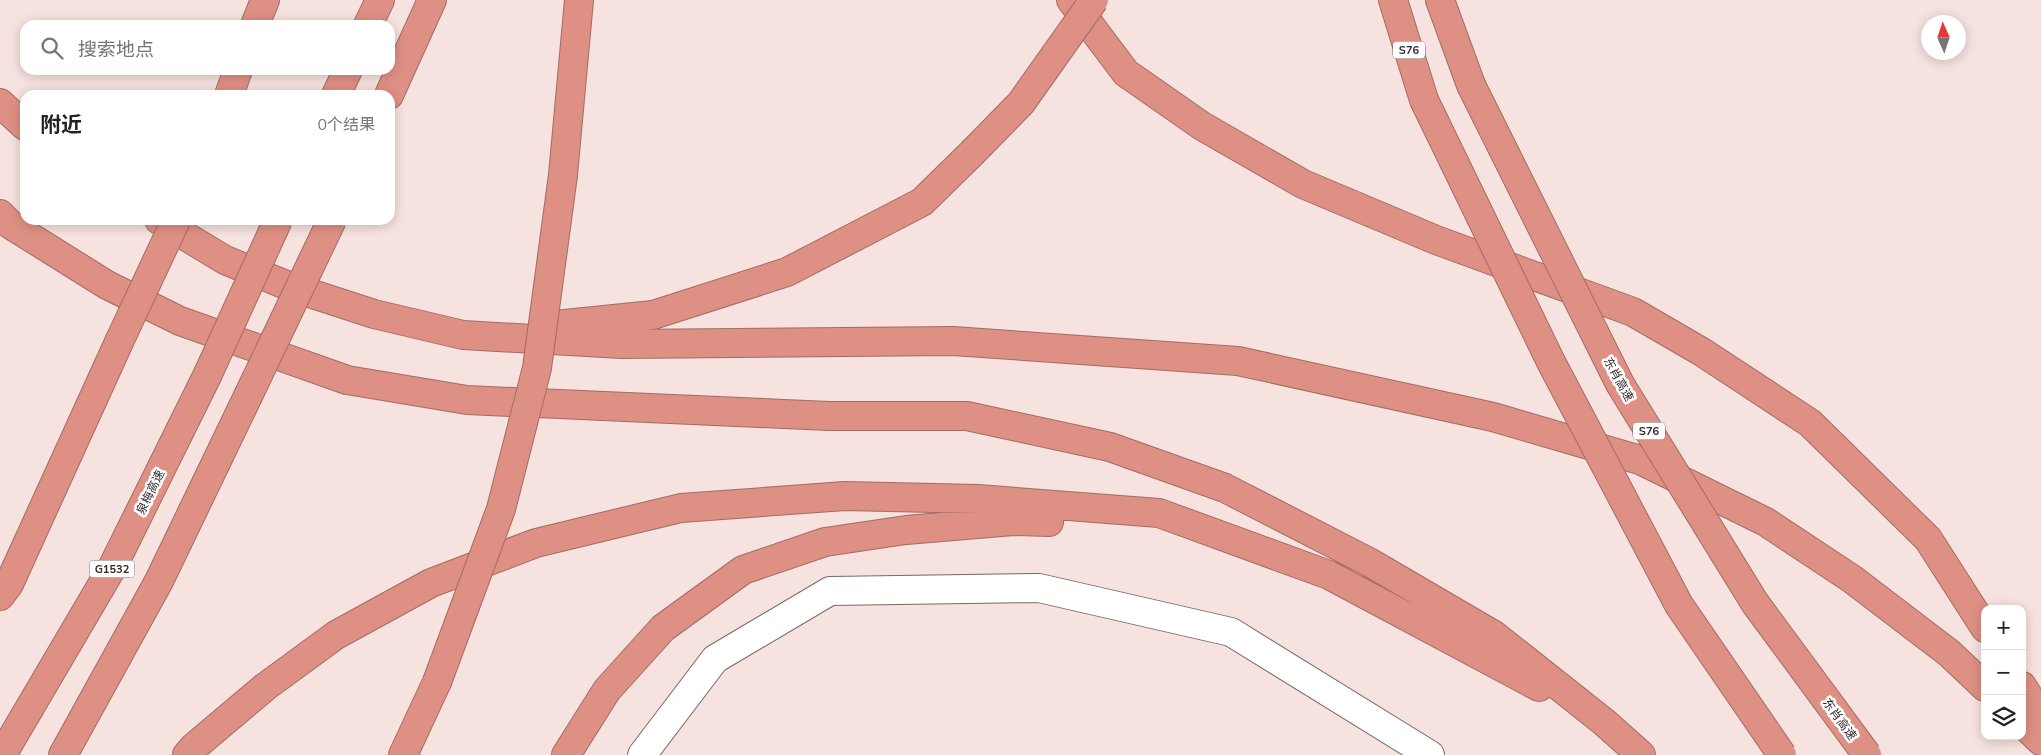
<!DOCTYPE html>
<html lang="zh">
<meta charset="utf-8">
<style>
:root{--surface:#fff;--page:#f6f6f6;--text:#222;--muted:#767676;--line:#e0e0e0}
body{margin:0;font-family:Mulish,"Noto Sans SC",sans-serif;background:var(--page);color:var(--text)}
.controls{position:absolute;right:15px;bottom:15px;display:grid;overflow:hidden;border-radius:10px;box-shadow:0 2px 12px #0003}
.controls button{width:45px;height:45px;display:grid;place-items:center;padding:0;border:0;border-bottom:1px solid var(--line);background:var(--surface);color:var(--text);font:25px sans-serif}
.compass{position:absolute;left:1921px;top:15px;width:45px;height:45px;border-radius:50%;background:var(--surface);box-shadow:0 2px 12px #0003;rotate:357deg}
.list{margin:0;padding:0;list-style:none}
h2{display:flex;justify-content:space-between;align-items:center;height:65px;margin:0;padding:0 20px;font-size:21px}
h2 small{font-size:16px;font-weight:400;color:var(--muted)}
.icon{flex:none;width:28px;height:28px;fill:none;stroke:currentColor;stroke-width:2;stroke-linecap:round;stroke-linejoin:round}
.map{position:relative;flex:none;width:2041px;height:755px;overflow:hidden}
.search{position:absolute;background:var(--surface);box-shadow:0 2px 12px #0003;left:20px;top:20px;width:375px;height:55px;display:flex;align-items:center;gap:12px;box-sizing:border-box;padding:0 18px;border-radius:15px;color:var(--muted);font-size:19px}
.panel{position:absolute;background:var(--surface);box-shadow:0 2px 12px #0003;left:20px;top:90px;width:375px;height:135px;border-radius:15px}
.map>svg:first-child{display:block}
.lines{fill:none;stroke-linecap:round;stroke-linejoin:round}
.minor-casing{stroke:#7a6865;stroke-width:30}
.highway-casing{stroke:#a26c64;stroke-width:30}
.minor{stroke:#fff;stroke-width:28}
.highway{stroke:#df9084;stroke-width:28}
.highway-bridge-casing{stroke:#a26c64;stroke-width:30;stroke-linecap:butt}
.highway-bridge{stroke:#df9084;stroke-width:28}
.labels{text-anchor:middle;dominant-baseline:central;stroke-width:5;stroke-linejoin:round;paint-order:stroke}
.shield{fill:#fff;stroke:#706a69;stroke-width:1}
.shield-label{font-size:11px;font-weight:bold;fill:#322a29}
.street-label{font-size:12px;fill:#322a29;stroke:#fff}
</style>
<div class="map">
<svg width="2041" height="755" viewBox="0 0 2041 755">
<rect width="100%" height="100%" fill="#f6e2de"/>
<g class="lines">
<g class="minor-casing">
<path id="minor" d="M642,755L715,659L830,591L1039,588L1231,632L1430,755"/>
</g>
<g class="highway-casing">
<path id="highway" d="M1071,0L1126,73L1202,126L1303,184L1436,240L1633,312L1702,352L1810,423L1928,539L1985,628
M1393,0L1424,100
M1440,0L1471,85
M255,25L265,0
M368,25L380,0
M229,95L238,70
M336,95L348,70
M389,95L432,0
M0,103L25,126
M563,175L579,0
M0,214L11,225L107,285L180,321L347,380L467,400L829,416H967L1110,447L1225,488L1369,562L1494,635L1604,722L1641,755
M159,220L225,260L291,287L374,314L463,335L622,344L953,341L1238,361L1493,417L1640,460L1766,522L1852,579L1949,653L1985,687
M545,326L653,315L787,272L922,202L972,153
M0,596L9,584L119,342
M2022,686L2041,716
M2022,723L2041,741
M2,755L113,566L207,376
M63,755L159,581L248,396
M187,755L194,747L265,687L336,635L431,583L536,543L681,508L845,496L978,499L1159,513L1329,575L1539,687
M403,755L437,682
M566,755L607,690L663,628L743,570L825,542L906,530L1013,521L1049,522"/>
</g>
<use href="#minor" class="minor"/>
<use href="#highway" class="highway"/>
<g class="highway-bridge-casing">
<path id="highway-bridge" d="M1471,85L1620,384L1755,603L1867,755
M1424,100L1551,362L1679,605L1782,755
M972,153L1021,103L1094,0
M119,342L176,220
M207,376L278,220
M248,396L332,220
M437,682L501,509L537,368L563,175"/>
</g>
<use href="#highway-bridge" class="highway-bridge"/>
</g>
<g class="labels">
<g class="shield">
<rect x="1393" y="41.5" width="32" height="17" rx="4"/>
<rect x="1633" y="422.5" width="32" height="17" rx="4"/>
<rect x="89.5" y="560.5" width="45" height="17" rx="4"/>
</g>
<g class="shield-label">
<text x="1409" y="50">S76</text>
<text x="1649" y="431">S76</text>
<text x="112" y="569">G1532</text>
</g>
<g class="street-label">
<text transform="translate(1619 379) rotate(61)">东肖高速</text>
<text transform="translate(150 492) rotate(-64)">泉梅高速</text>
<text transform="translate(1840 719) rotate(54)">东肖高速</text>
</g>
</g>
</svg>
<div class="controls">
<button>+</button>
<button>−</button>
<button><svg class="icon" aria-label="layers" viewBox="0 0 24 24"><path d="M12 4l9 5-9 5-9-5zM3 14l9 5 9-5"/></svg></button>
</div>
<svg class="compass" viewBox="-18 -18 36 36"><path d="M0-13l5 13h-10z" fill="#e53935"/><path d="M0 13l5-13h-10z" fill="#767676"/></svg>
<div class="search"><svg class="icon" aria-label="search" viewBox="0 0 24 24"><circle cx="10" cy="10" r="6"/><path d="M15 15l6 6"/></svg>搜索地点</div>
<section class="panel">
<h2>附近<small>0个结果</small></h2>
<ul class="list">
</ul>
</section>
</div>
